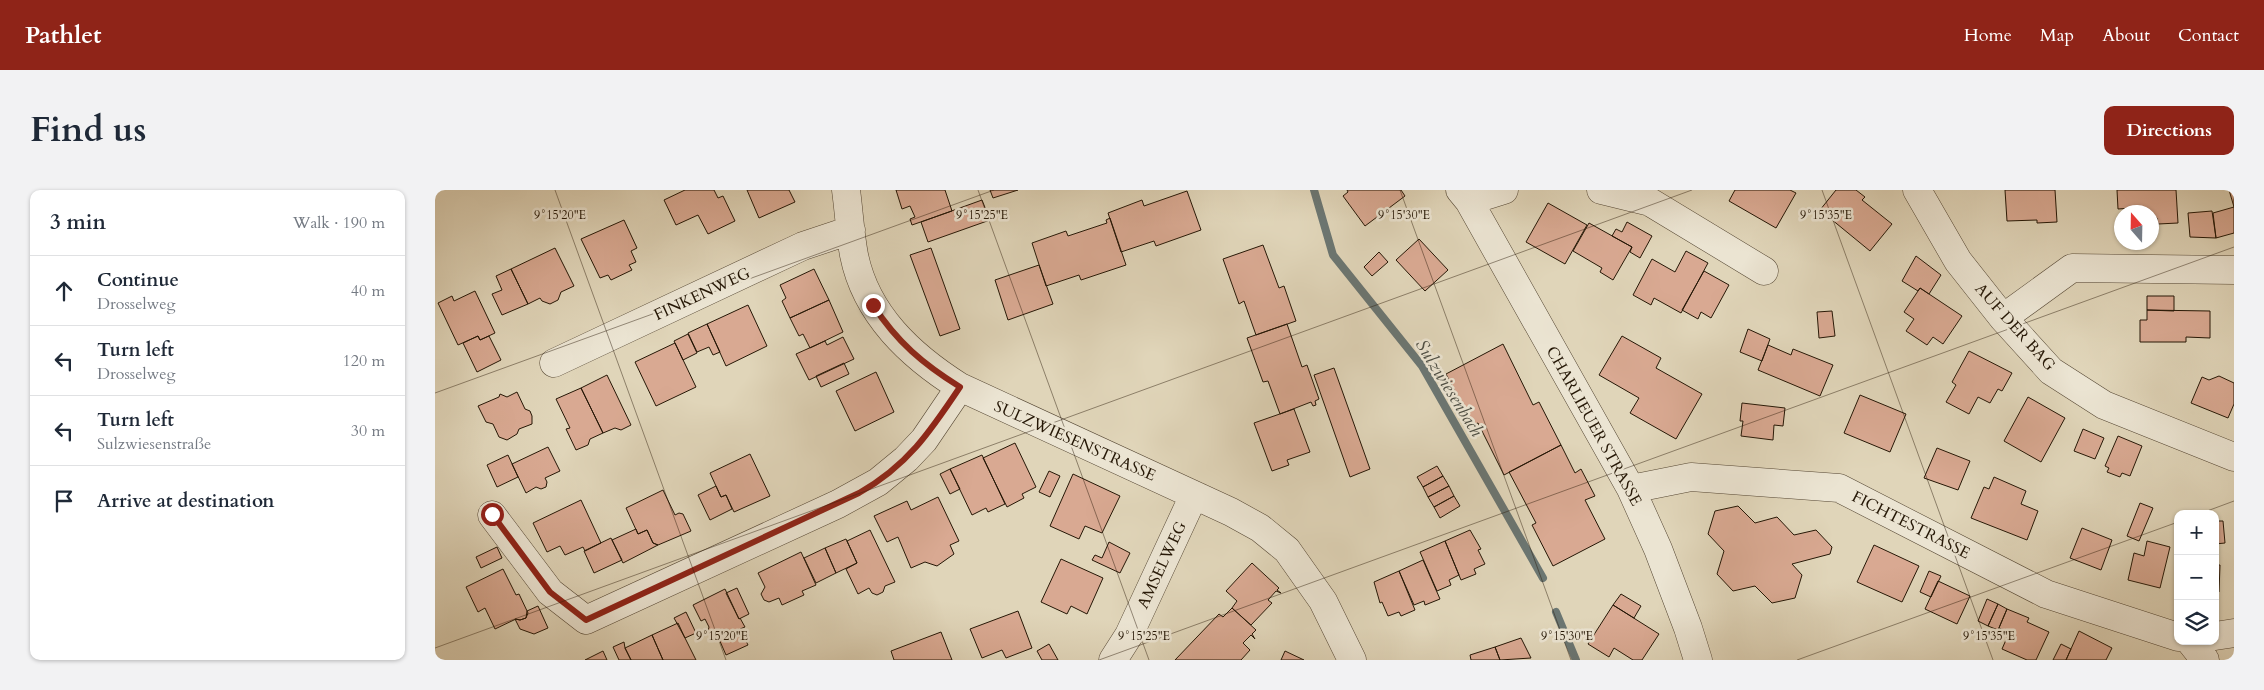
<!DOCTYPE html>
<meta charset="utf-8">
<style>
:root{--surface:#fff;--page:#f2f2f3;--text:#1f2937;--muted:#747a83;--line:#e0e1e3;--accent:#8f2418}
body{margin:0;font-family:Cardo,serif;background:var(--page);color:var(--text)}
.controls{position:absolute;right:15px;bottom:15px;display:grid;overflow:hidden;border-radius:10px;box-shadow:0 1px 4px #0004}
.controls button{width:45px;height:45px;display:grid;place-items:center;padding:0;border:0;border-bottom:1px solid var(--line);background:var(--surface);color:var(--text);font:25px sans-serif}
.compass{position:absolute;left:1679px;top:15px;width:45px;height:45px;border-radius:50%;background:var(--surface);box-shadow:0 1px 4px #0004;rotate:340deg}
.stop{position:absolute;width:15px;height:15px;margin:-11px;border:4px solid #8f2418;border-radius:50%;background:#fff}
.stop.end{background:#8f2418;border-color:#fff;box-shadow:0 1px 5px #0008}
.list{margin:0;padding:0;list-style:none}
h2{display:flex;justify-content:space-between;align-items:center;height:65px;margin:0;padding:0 20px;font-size:21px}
h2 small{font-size:16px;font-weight:400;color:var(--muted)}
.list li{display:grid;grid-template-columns:32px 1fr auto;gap:15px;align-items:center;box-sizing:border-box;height:70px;padding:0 20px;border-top:1px solid var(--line)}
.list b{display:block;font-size:19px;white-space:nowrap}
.list p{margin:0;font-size:16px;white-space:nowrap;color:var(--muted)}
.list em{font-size:16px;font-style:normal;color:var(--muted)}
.icon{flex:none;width:28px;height:28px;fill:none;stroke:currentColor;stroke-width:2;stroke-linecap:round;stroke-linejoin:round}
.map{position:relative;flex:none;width:1799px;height:470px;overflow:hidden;border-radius:10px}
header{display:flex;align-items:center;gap:30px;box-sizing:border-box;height:70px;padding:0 25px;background:var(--accent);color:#fff}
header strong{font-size:24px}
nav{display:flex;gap:28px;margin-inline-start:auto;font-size:18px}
.intro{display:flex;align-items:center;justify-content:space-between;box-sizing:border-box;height:120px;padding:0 30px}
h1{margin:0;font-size:35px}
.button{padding:12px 22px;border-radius:10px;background:var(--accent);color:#fff;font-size:18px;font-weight:700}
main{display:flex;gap:30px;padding:0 30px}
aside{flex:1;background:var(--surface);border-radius:10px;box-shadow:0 1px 4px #0004}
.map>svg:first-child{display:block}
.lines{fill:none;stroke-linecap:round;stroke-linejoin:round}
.stream{stroke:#6b7672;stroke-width:8}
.building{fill:#d9a992;stroke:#251706}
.minor-casing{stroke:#544633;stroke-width:29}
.minor{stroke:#ebe4d2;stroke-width:28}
.route{stroke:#8f2418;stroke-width:6}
.ticks{fill:none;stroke:#251706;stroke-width:1;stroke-opacity:0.45}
.labels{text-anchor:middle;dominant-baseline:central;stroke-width:5;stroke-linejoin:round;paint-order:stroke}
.street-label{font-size:16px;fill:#251706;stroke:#ebe4d2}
.water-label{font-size:18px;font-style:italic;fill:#4e4f45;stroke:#ebe4d2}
.ticks-label{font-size:12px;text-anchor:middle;fill:#251706;stroke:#ebe4d2;stroke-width:5;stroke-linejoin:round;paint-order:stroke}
</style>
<header>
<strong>Pathlet</strong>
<nav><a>Home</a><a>Map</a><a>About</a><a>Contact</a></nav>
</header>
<div class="intro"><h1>Find us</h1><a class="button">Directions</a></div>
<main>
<aside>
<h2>3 min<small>Walk · 190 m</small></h2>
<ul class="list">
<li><svg class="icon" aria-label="ahead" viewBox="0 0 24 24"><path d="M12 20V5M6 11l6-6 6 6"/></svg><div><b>Continue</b><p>Drosselweg</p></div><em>40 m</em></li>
<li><svg class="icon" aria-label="left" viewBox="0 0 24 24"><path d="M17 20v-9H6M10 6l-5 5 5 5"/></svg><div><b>Turn left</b><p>Drosselweg</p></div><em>120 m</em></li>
<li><svg class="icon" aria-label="left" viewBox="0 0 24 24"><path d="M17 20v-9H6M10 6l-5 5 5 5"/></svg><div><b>Turn left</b><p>Sulzwiesenstraße</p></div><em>30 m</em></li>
<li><svg class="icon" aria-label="arrive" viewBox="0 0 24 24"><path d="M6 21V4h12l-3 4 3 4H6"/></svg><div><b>Arrive at destination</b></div></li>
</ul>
</aside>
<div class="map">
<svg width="1799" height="470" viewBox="0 0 1799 470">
<rect width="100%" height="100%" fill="#e0d5b9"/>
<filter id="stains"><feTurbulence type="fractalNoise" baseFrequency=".004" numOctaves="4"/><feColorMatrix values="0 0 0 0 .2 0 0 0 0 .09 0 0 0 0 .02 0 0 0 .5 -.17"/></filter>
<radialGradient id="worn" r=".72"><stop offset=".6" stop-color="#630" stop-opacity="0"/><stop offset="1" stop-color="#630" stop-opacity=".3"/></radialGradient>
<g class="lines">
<path class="stream" d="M879,0L898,65L987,176L1108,388
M1121,422L1141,470"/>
</g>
<path class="building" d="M250,0H279L283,8L288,6L300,31L273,44L263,25L241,35L229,10Z
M312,0H354L360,12L324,28Z
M461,0H510L517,21L477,35L475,29L480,27L475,16L467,19Z
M555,0H583L558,8Z
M912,0H966L970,6L930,36L908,6L913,2Z
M1300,0H1355L1361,3L1341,38L1294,11Z
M1401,0H1421L1430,7L1427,10L1457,34L1435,61L1385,20Z
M1570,0H1620L1622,32L1602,33V30L1572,31Z
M1682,0H1741L1743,33L1723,34L1722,28L1716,29V22H1697V18L1683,19Z
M1794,0H1799V17Z
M752,1L766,40L721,56L719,51L686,62L673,23L707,10L709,16Z
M547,10L555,30L493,52L486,32Z
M1113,13L1152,35L1130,74L1091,52Z
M1799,17V43L1781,48L1778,23Z
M1777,21L1781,48L1755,47L1753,23Z
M675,28L691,75L646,90L644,85L611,96L597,53L631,41L633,46L672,33L671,30Z
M189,30L202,58L196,61L201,72L194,75L197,80L176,90L173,85L165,88L146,49Z
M1192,32L1217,46L1205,68L1195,62L1197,57L1177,46L1181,39L1187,42Z
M1154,33L1197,57L1178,90L1165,82L1167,78L1138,61Z
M984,49L1013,80L990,101L961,70Z
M828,55L844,98L849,96L861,131L821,145L809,111L804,114L788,69Z
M120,58L139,96L126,102L123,110L115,114L107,111L105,108L93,114L76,79Z
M496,58L525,139L505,146L475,65Z
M1251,61L1273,73L1246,123L1219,108L1216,115L1198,105L1217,69L1240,82Z
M944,62L953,72L937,86L929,77Z
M1481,66L1506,85L1494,104L1485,98L1483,101L1467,91Z
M604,75L618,114L573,130L560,90Z
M76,79L93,114L67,125L57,104L67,100L61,86Z
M379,79L394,110L355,128L347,111L351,108L345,95Z
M1269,81L1294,95L1276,128L1266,122L1263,129L1247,120Z
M1485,98L1527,126L1508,154L1498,147L1492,155L1471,141L1479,129L1469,122Z
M40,101L60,143L45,150L43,146L23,155L3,113L17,106L19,111Z
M1712,106H1739V121L1712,120Z
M394,110L408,142L375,158L368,144L364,146L355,128Z
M313,115L332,156L291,176L272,134Z
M1712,120L1775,121V148L1751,147V152H1705V130H1712Z
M1397,121L1400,146L1384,148L1382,122Z
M272,134L285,162L278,165L274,157L262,162L253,143Z
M852,134L867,177L872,175L884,209L880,211L881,215L878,216L876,212L845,224L833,191L828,192L812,148Z
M1313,139L1335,149L1327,171L1305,162Z
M253,144L262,163L248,170L239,151Z
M43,146L45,150L54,146L66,170L42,182L28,153Z
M1187,146L1226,168L1221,178L1267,204L1241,249L1195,223L1204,208L1164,185Z
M408,147L419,169L374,190L361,164L390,151L392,155Z
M240,153L261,197L221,216L200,172Z
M1068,154L1098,215L1104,212L1126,255L1069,285L1043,233L1037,235L1011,184Z
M1333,155L1356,165L1358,159L1398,175L1385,206L1323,180Z
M1534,161L1577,183L1567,201L1563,199L1555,213L1543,207L1534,224L1511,212L1521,195L1517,192Z
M409,173L414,184L386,197L381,186Z
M899,178L935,279L915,287L879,185Z
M441,182L459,222L420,241L401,201Z
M172,185L196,235L186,240L180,238L168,243L146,198Z
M1784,186L1799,193V214L1793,228L1756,213L1767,187L1774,190Z
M146,198L168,243L155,249L153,255L141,260L131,239L135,238L121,209Z
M82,202L90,219L95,221L97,226V234L84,239L82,244L72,250L64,247L58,234L51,232L43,216L64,207L65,204L72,207Z
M1425,205L1471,224L1455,262L1409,243Z
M1593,207L1630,228L1606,272L1569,251Z
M1307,213L1350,218L1348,236L1339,235L1338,250L1306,246L1308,231H1305Z
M859,219L875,262L852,270L854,275L837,281L819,233Z
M1648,239L1669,248L1660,269L1639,261Z
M1683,246L1707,256L1695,286L1687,283L1685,287L1672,282L1674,278L1670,276Z
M580,253L601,297L587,304L589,308L572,317L548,268Z
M1126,255L1140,283L1146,279L1160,306L1150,310L1170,349L1118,376L1097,335L1101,333L1074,282Z
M113,257L125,281L110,288L112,292L111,297L106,299L101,297L91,303L77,274Z
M1502,258L1535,271L1523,300L1489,288Z
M315,264L335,306L299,322L291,305L286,307L275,283Z
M73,265L83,287L62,297L52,275Z
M547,265L570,314L553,322L551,318L537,325L515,279Z
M1002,276L1008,286L988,297L982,287Z
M515,279L525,299L515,304L505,284Z
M614,281L625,286L615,307L604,302Z
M638,284L685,306L667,343L650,336L644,349L615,336Z
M1008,286L1014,296L993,307L988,297Z
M1559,287L1591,301L1586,314L1603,321L1592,350L1536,328L1549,297L1554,299Z
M281,296L286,307L291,305L297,319L275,330L263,305Z
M1014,296L1019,306L999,317L993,307Z
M228,300L240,325L244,323L248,324L256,341L223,355L218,353L212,340L203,344L191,318Z
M1019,306L1025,316L1005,328L999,317Z
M503,307L524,351L515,355L519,364L502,376L490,372L476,378L463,347L452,352L439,326L472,311L476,320Z
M146,310L166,353L150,361L148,357L130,365L125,356L112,362L98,333Z
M1705,313L1718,318L1704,351L1692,346Z
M1303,316L1320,333L1342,327L1359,345L1381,340L1397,357L1395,364L1357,374L1367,385L1360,408L1337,413L1320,396L1298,401L1282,384L1289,361L1273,344L1280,321Z
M1780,331H1788L1790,353L1780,354Z
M1647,338L1677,350L1666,380L1635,368Z
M201,339L203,344L212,340L218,353L223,355L188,373L177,350Z
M435,340L460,392L450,396L448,402L442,405L437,403L434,398L423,404L411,379L422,373L412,351Z
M1035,340L1046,359L1043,360L1050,374L1039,379L1041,384L1026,390L1010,351Z
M176,348L187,370L159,383L149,361Z
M411,349L422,373L401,383L390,358Z
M1010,351L1024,385L1014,390L1016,395L1002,401L985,362Z
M1712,351L1735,357L1725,398L1693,390L1699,363L1709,366Z
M674,352L695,363L685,383L657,370L660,365L667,368Z
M1439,355L1484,376L1467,412L1422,392Z
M62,357L67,368L46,378L41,367Z
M390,358L401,383L381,393L369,368Z
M366,362L381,395L367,401L369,405L347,415L344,408L334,412L329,410L326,404L330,397L323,383Z
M626,369L668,388L652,424L636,416L632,424L606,412Z
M988,370L1005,409L990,415L989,411L979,415L964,381Z
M817,373L844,398L842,400L846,403L841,401L833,410L837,413L816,435L797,418L802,411L791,401Z
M1780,375H1785L1784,402H1780Z
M68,379L81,405L84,404L93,423L91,428L85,430L81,429L60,439L50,418L43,422L31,397Z
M964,381L980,420L966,426L964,422L953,426L947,412L945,413L939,392Z
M1494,381L1506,386L1496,407L1485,402Z
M1503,391L1535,406L1522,434L1490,419Z
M302,398L314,424L304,429L291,403Z
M290,399L304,429L305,428L310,437L305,439L313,455L291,465L284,449L276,450L273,441L274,437L270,429L266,431L258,415Z
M1186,404L1206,416L1199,428L1178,415Z
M1552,409L1563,414L1553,436L1543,431Z
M1563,414L1572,419L1563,440L1553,436Z
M1178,415L1224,444L1207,470H1198L1179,458L1174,467L1153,454Z
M103,416L113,438L99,444L85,439L80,429L85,430L91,428L92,421Z
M797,418L821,440L817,444L820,449L816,445L808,453L815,460L806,470H740L784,424L788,427Z
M1572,419L1594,428L1592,432L1614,442L1601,470H1592L1567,459L1574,443L1564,438Z
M583,421L597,458L571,468L567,460L547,468L535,439Z
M251,422L261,443L250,448L239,428Z
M243,433L250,448L261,470H228L217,445Z
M1644,441L1677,458L1671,470H1631Z
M506,442L517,470H459L456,461Z
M217,445L228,470H196L190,458Z
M1086,448L1096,468L1065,470L1060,457Z
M189,452L190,458L196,470H184L178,457Z
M614,454L623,470H607L602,461Z
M1626,454L1636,459L1631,470H1618Z
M1060,457L1065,470H1036L1035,465Z
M168,461L172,470H150Z
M850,461L869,470H846Z"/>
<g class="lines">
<g class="minor-casing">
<path id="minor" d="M411,0C414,22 415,44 419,65C431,125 476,166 525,197L796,322L825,338L852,360L888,411L917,470
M1025,0L1034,11L1196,299L1223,359L1253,438L1263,470
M1166,0L1215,12L1329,81
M1482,0L1523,71L1568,128L1616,181L1669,215L1799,267
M1034,11L1069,0
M1568,128L1637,78L1799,80
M119,173L368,56L416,40
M1196,299L1256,287L1404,298L1611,404L1743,447
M57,325L115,402L151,430L403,314L443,292L471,269L489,250L525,197
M1780,446L1799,443
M1755,451L1770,470
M678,470L694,445L759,305"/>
</g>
<use href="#minor" class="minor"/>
</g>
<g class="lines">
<path class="route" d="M57,324L115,402L151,430L424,303C472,276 495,242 525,197C488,174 462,152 438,115"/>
</g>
<path class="ticks" d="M120,0L291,470M543,0L714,470M965,0L1136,470M1387,0L1558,470M0,203L559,0M1764,324L1799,311M0,458L1257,0M664,470L1799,57M1362,470L1743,332"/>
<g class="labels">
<g class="street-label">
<text transform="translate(267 104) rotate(-25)">FINKENWEG</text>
<text transform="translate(1580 137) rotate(48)">AUF DER BAG</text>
<text transform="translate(1159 236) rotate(61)">CHARLIEUER STRASSE</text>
<text transform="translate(640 251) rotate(24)">SULZWIESENSTRASSE</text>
<text transform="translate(1476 335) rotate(27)">FICHTESTRASSE</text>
<text transform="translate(727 375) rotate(-65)">AMSELWEG</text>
</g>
<g class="water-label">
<text transform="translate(1014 198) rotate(58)">Sulzwiesenbach</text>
</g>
</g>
<g class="ticks-label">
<text x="125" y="29">9°15'20"E</text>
<text x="547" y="29">9°15'25"E</text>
<text x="969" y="29">9°15'30"E</text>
<text x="1391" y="29">9°15'35"E</text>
<text x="287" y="450">9°15'20"E</text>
<text x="709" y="450">9°15'25"E</text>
<text x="1132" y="450">9°15'30"E</text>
<text x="1554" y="450">9°15'35"E</text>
</g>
<rect width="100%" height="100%" filter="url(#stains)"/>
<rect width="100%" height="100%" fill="url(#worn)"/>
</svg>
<div class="controls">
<button>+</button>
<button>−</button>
<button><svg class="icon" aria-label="layers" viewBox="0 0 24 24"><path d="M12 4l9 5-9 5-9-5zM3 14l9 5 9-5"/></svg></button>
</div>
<svg class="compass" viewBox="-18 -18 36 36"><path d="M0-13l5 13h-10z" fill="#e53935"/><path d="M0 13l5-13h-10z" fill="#747a83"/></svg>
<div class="stop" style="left:57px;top:324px"></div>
<div class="stop end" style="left:438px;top:115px"></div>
</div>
</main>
